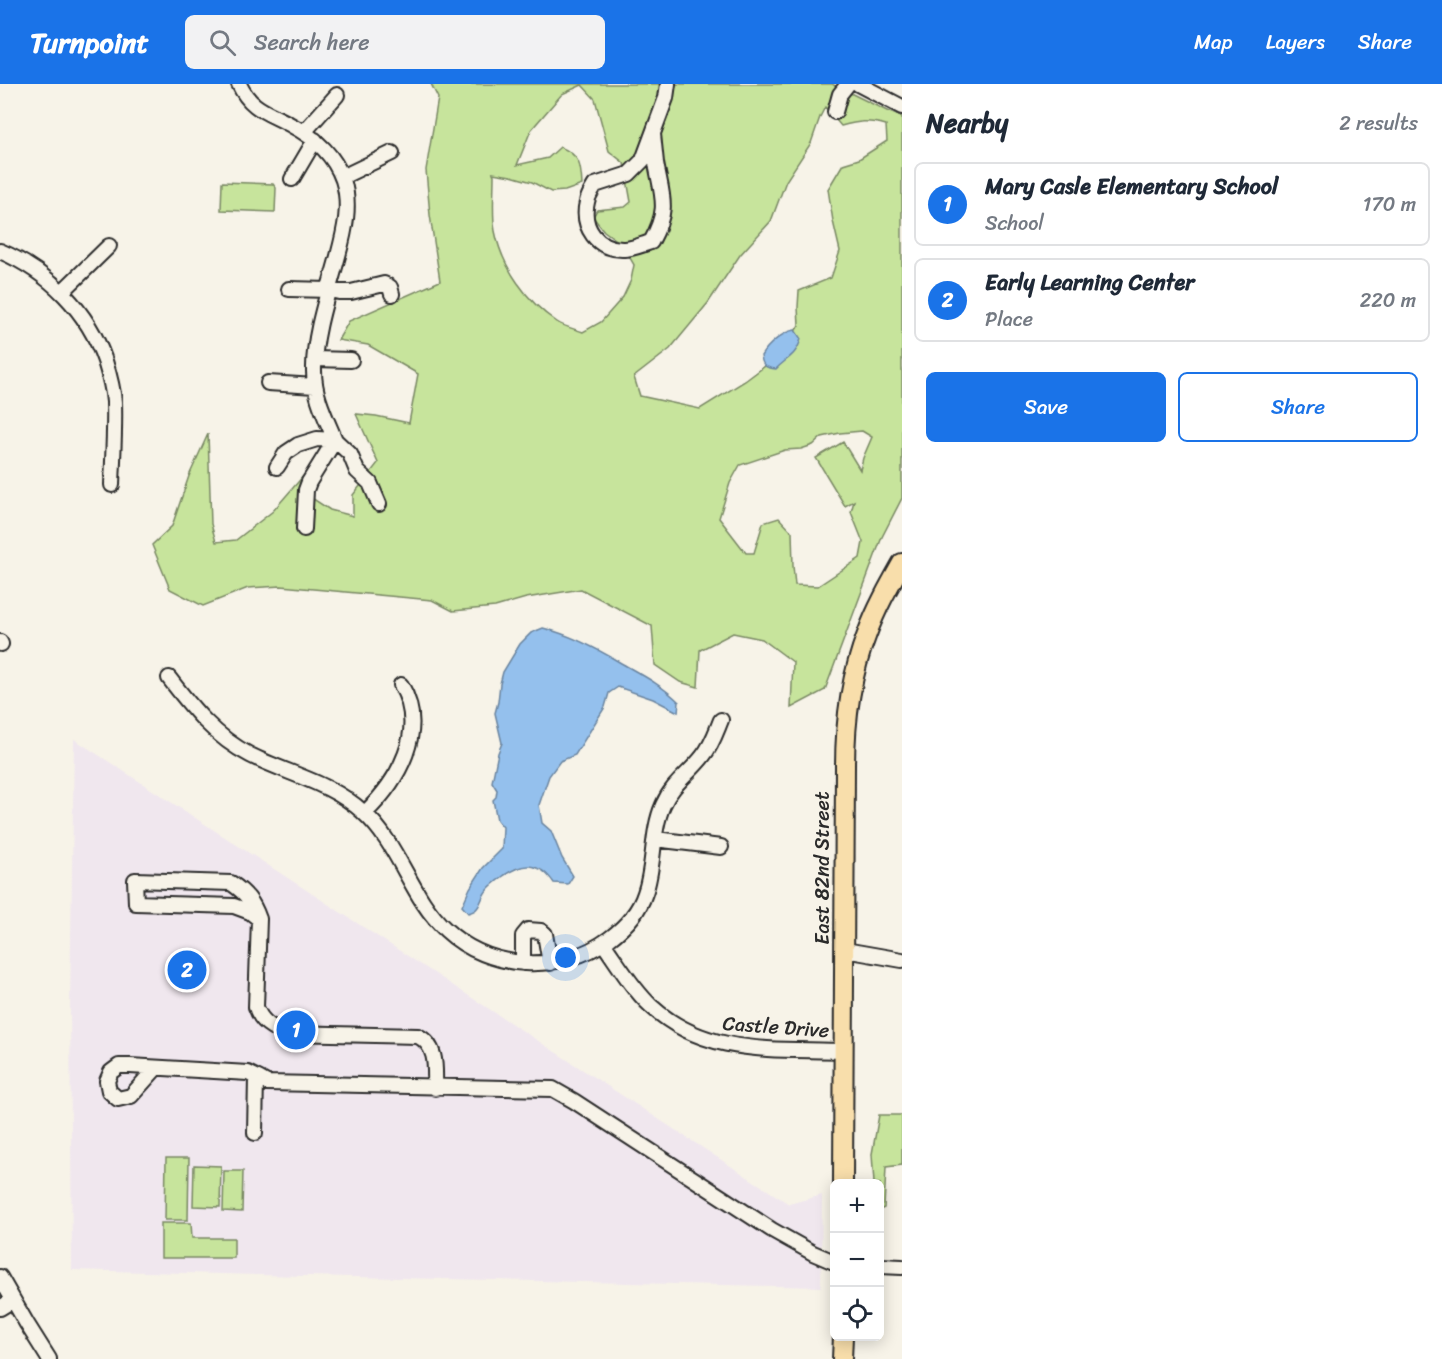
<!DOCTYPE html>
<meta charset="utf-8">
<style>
:root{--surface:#fff;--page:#f2f2f3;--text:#1f2937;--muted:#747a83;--line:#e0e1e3;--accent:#1a73e8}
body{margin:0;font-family:Sriracha,sans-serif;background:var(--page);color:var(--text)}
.controls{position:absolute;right:18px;bottom:18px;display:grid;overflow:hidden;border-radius:9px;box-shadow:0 3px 15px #0003}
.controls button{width:54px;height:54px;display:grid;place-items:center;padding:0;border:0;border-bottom:2px solid var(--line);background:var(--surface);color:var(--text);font:30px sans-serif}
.you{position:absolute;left:566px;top:874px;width:21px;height:21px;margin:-15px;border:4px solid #fff;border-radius:50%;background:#1a73e8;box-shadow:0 0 0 9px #1a73e833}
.badge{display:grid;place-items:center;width:39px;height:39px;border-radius:50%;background:var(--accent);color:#fff;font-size:20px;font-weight:700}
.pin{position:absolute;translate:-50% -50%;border:3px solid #fff;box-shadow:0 2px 6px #0006}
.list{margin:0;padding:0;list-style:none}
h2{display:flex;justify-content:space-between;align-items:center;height:78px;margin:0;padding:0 24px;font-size:26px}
h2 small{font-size:20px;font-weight:400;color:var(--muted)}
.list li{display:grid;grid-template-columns:39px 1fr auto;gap:18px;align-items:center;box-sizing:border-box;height:84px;margin:0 12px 12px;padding:0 12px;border:2px solid var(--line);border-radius:9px}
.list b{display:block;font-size:22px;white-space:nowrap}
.list p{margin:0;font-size:20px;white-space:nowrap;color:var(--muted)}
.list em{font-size:20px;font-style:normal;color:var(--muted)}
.actions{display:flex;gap:12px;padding:18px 24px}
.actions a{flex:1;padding:14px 0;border:2px solid var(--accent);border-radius:9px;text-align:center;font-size:21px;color:var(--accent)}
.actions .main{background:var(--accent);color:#fff}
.icon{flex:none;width:33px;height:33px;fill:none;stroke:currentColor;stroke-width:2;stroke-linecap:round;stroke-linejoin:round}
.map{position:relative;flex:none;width:902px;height:1275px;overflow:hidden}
header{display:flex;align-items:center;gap:36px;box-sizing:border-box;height:84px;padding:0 30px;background:var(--accent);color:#fff}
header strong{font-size:28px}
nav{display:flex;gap:33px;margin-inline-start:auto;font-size:21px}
.search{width:420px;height:54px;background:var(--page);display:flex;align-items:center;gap:15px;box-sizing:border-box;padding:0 21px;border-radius:9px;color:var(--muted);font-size:22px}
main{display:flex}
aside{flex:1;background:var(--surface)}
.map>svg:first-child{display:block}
.built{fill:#f0e7ee}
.green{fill:#c7e49c;stroke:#798864;stroke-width:1.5;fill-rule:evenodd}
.water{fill:#94c0ed;stroke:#6a849f;stroke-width:1.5}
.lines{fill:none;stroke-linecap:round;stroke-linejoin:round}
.minor-casing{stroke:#2b2b2b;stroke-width:18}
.major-casing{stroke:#2b2b2b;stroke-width:22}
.minor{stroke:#f7f3e8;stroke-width:14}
.major{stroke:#f8deab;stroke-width:18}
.labels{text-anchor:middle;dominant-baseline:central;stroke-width:4.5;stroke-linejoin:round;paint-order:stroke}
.street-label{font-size:20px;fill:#2b2b2b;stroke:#f7f3e8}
</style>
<header>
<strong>Turnpoint</strong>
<div class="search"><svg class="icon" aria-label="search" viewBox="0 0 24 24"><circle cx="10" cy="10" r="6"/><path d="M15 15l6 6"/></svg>Search here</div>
<nav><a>Map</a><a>Layers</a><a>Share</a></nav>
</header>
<main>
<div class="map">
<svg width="902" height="1275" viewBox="0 0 902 1275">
<rect width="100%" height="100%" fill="#f7f3e8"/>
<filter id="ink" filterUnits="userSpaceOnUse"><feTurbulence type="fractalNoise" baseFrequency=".0167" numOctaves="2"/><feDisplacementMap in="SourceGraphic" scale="12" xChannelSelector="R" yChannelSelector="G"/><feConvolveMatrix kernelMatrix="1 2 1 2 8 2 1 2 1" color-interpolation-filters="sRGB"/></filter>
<g filter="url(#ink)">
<path class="built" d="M74,655L789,1120L822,1111L821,1203L259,1191L72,1186L70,921Z"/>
<path class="green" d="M431,0H832L887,27L902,33V414L882,453L825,606L791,624L793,578L762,555L733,549L700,566L698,603L680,598L655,581L652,542L581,505L526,514L495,523L453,527L432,516L281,502L248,504L203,522L170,505L152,461L172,442L189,392L208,350L211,440L216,458L236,456L273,427L305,390L301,407L330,426L353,432V411L378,379L356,330L376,332L409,339L418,290L368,261L338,256L349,237L440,197L430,131L426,86L438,14ZM582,1L595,15L609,67L624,79L631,118L625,123L597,126L593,133L604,147L622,160L634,181L631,196L623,213L601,238L583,248C575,245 564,243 557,238C527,218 502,183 495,147C492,132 494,108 494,91L493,89L511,92L532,98L551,108L565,107L582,101C581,81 580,71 560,63L548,74L517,81L531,46L562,10ZM825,23L841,42C859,37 868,36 886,41L887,57L859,75L843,80L828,105L833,137L840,167L831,194L799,207L798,223L799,241L781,270L745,297L700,325L640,312L634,293L670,265L708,219L740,171L771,137L786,97L811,59L820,33ZM862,347L872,353L863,374L860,386L843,358L816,374L845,422L854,417L851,428L863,458L860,474L818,502L795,501L793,482L792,448L779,434L763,439L754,469H746L719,434L730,399L740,381L785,366L801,365L813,361L822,353L840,349Z
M222,98L273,100L276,104L275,128L221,126Z
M879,1031H902V1081L886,1083L884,1124L880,1126V1100L874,1099L872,1070Z
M166,1074H189L188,1136H165Z
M194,1081L221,1082L220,1123L193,1122Z
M224,1087H243L242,1128L223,1127Z
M161,1139H191L192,1154H234V1174H161Z"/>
<path class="water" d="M795,246L801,255C796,272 788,273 776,285C766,284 762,282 761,272C767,262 783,247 795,246Z
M543,544C571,551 596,564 621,579C642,591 662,601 679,618L678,628L653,615L618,603L609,609L605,623L575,671L560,677L549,692L539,721L542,739L551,747L562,774L573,792L568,800L554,799C539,777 522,778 502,793C496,798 489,802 485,809C479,818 481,826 468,829L462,822L470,804L483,784L502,765L503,743L497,736L493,716L496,713L497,706L492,698L498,669L502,659L495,629L498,618L500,600L503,588L520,560L531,549Z"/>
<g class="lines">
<g class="minor-casing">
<path id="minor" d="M239,0C251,26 268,28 291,41C314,53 334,70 343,96C351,121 345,146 338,172C329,206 313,252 314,287C314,312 326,334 335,356
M858,0L902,23
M835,28L840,10L848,0
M304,48L337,11
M653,50C654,60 655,70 656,79C662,113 670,124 651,158C643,160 633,165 624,165C597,166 581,143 587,118C588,112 592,106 595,101L629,90L643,76L666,14L668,0
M342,93L392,69
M292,95L315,56
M0,167C49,188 88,227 105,277C109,290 113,304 114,318C115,345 113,373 112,401
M289,205L330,206L339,208H351L384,200L390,203L392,210
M62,208L109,162
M315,275L351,276
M268,299L315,302
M277,383L286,369L298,361L317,355L335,356L350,370L357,387L370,399L379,420
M304,445L306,406L309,398L335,356
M0,558L1,560
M169,594C192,624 215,653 250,671C288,690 332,699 363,728C400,761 410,813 446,846C490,887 561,890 609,855C625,843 639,828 645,809C655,781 651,748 663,721C672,700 690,689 703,672C712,661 716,648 721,636
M365,729C398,697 428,647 401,601
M655,755L721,763
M259,835L250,828L234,822L136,819L135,796L231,799C246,809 253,818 259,835L256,923C261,938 273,946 289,949L418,952C438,962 435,985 435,1004
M603,859C618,880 632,904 651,922C706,973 775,964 844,967
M845,866L902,876
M523,879V852L528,846L541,847L545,850L550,879
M156,984L131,1012L118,1015L109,1007L107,997L111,988L119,982H130L248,989L260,995L267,999L553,1005L574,1017L772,1146L813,1169L834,1178
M255,1049L256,993
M880,1182L902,1183
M0,1193L27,1240L49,1275
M0,1224L13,1216"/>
</g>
<g class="major-casing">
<path id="major" d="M843,1100L845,683C845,638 850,593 867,550C876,525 889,502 902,479
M842,1275L843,1252"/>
</g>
<use href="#minor" class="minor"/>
<use href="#major" class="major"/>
</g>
</g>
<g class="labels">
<g class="street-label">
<text transform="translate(822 784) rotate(-90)">East 82nd Street</text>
<text transform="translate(776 943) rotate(4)">Castle Drive</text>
</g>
</g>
</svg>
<div class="controls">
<button>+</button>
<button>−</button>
<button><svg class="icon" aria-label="locate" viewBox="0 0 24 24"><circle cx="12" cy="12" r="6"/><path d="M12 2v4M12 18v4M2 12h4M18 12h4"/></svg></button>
</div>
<div class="you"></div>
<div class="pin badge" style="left:296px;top:946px">1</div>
<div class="pin badge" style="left:187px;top:886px">2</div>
</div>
<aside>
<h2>Nearby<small>2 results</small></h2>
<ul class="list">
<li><span class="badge">1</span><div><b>Mary Casle Elementary School</b><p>School</p></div><em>170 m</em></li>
<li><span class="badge">2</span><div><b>Early Learning Center</b><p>Place</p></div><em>220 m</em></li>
</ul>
<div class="actions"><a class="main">Save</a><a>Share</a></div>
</aside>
</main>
